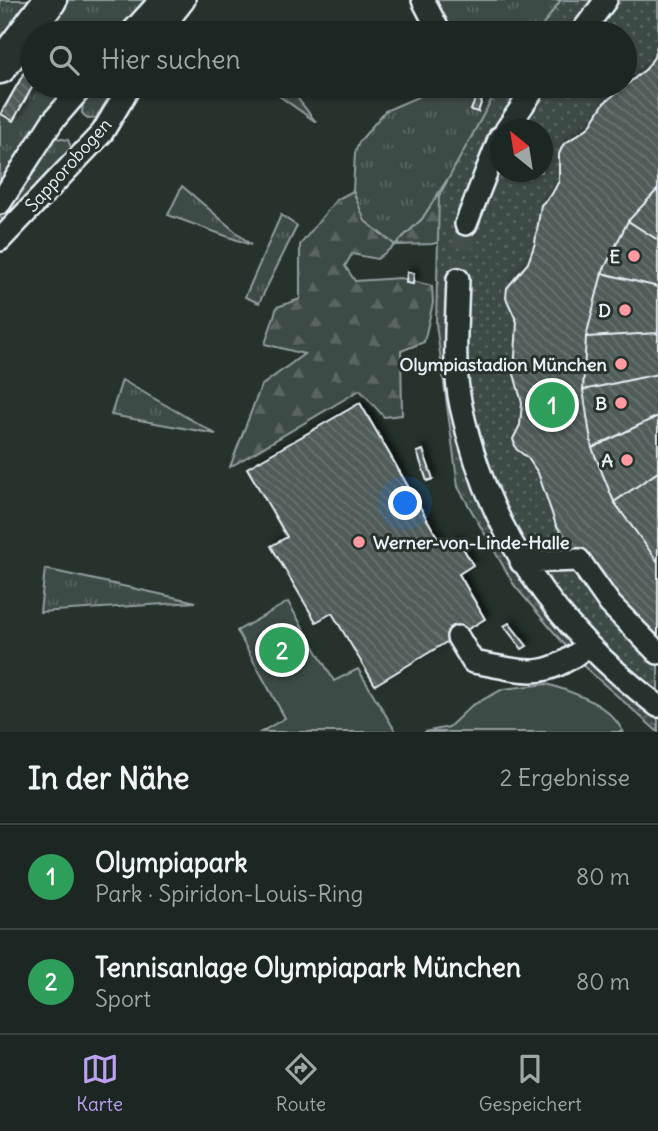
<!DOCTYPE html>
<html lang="de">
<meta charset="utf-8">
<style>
:root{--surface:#1c2622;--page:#252e2a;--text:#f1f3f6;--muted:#a0a5a5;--line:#3a4340;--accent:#bca0f2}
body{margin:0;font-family:Delius,sans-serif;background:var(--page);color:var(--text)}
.compass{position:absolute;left:490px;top:119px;width:63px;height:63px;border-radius:50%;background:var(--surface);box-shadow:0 2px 5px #0004;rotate:330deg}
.you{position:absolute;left:406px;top:504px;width:24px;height:24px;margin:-18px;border:5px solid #fff;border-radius:50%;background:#1a73e8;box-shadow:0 0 0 10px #1a73e833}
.badge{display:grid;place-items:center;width:46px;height:46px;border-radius:50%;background:var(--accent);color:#fff;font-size:23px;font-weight:700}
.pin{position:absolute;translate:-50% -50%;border:4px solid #fff;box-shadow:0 2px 7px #0006}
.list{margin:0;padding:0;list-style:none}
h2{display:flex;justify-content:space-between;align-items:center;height:91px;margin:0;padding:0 28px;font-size:30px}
h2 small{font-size:23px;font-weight:400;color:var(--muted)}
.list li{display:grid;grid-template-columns:46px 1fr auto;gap:21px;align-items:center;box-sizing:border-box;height:105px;padding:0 28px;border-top:2px solid var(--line)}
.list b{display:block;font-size:26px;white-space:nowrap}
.list p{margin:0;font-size:23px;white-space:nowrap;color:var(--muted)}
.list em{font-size:23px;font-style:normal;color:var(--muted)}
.icon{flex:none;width:38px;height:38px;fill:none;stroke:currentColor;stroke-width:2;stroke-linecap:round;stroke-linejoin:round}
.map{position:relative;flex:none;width:658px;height:732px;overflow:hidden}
.search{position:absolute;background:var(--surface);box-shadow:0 2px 5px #0004;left:21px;right:21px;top:21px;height:77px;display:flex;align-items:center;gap:18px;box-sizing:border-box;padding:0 24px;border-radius:38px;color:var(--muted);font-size:26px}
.sheet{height:301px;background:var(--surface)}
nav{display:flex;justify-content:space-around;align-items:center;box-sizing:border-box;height:98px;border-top:2px solid var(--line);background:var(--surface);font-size:19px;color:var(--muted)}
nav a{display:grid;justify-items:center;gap:4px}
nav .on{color:var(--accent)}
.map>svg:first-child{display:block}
.grass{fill:url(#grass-tufts);stroke:#939ea0;stroke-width:2}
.forest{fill:url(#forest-firs);stroke:#939ea0;stroke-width:2}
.park{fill:url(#park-dots);stroke:#939ea0;stroke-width:2;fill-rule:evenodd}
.pitch{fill:#3e4b47;stroke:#939ea0;stroke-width:2}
.building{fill:url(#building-back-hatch);stroke:#e8f1f8;stroke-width:2;filter:url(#shadow)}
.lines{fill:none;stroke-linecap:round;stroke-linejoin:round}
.minor-tunnel{stroke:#43504b;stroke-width:21;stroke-dasharray:21 10;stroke-linecap:butt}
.minor-casing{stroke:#e8f1f8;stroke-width:26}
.highway-casing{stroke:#e8f1f8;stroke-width:37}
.minor{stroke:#26332d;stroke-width:21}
.highway{stroke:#26332d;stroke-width:32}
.poi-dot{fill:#ff9aa2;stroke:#26332d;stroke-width:2.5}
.labels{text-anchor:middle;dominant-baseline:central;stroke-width:6;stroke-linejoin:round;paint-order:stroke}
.street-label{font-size:18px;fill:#e8f1f8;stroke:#26332d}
.poi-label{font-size:18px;font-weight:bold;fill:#e8f1f8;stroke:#26332d;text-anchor:end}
</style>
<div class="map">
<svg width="658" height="732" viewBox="0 0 658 732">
<defs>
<pattern id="grass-tufts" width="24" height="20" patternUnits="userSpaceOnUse" patternTransform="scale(1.75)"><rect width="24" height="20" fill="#3e4b47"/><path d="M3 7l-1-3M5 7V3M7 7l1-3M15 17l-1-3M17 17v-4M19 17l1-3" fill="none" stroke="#5a6562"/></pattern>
<pattern id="forest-firs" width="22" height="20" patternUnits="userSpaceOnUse" patternTransform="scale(1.75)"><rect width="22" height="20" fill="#3e4b47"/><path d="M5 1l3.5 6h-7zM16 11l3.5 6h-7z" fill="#5a6562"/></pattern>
<pattern id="park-dots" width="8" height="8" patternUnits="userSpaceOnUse" patternTransform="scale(1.75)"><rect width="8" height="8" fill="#3e4b47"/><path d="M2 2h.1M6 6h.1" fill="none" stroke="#5a6562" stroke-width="1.8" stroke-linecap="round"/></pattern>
<pattern id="building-back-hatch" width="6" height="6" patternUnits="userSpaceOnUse" patternTransform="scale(1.75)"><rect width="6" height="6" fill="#505c59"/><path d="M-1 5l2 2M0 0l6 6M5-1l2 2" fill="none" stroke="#697472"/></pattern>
<filter id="shadow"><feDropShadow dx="4.5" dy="-4.5" stdDeviation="3.5" flood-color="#0009"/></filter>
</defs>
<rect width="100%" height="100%" fill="#26332d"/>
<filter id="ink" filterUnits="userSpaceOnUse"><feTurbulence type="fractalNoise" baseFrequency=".0143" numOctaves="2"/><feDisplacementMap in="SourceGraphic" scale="14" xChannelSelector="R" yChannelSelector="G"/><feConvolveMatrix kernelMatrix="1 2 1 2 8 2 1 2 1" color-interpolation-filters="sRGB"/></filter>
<g filter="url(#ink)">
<path class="grass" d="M0,0H37L0,45Z
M65,0H151L119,33H35Z
M433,0H598L571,33H452L444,25Z
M33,36V86H73L0,191V114L25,71L17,57Z
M98,86H116L96,118L88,119L82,113L83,103Z
M265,86H288L316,122Z
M443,86H495L502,100L467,187L447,180L422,219L395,245L364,221L353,191L355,153L359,142L385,111Z
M51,137L68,140L73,152L3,223L0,215Z
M182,186L251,245L168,215Z
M281,215L297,226L259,303L245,297Z
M122,380L216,434L111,415Z
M45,569L196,602L40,612Z"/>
<path class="forest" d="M500,172L462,236L432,244L395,245L377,259L352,254L345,266L355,281L401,278L432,286L433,303L424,342L401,351L402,415L384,417L360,390L230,467L261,386L304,354L265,344L277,307L300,299V245L336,200L353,191L365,221L395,245L422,219L447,180L467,187Z"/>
<path class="park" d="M561,0H658V732L579,662L514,585L458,487L436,324L439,196L499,86H625V33H537ZM500,130H542V172H500Z"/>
<path class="pitch" d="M288,602L334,681L358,669L396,732H261L285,718L237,631Z
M547,684C575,693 610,704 623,732H424L449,727L471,706L503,689Z"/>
<path class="building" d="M658,42V645L597,590L584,589L578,580L580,567L576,552L556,525L538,473L528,458L516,449L513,439L520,425L522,403L514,374L517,322L506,298L507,288L528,263L535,243L541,205L552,194L559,181V154L563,145L589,127L604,103L646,69L654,57Z
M25,71L33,75V86L13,121L1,114Z
M477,95L483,97L478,112L471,110Z
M658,189V240L628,221Z
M628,221L658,240V287L602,273Z
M407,272L414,273L413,284L406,283Z
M602,273L658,287V333L586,337Z
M658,333V374L583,390L586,337Z
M658,374V416L592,448L583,390Z
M360,403L443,547L457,538L473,565L459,574L485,619L375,685L332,613L316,622L271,546L287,537L247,468Z
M658,416V472L614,502L592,448Z
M423,450L433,479L427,481L417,452Z
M658,472V562L614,502Z
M509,623L527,646L522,649L504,626Z"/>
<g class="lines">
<path class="minor-tunnel" d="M458,279L466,224"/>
<g class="minor-casing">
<path id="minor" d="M423,0L440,33
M131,33L161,0
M158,33L184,0
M581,33L606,0
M506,130L536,86
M0,203L52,122L83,86
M466,224L500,137
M0,240L102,133L130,86
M458,279C457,321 452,365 461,406C488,533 556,629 658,706
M521,562L579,560L610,604L658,653
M458,637L473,662C525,671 544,682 587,646"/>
</g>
<g class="highway-casing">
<path id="highway" d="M0,67L50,0"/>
</g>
<use href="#minor" class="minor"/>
<use href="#highway" class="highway"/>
</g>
</g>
<g class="poi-dot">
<circle cx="634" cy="256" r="7"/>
<circle cx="625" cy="310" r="7"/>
<circle cx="621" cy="364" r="7"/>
<circle cx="621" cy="403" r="7"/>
<circle cx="627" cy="460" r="7"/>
<circle cx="359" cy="542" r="7"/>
</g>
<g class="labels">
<g class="street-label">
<text transform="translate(68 165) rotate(-48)">Sapporobogen</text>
</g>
<g class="poi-label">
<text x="620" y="256">E</text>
<text x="611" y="310">D</text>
<text x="607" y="364">Olympiastadion München</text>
<text x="607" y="403">B</text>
<text x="613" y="460">A</text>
<text x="373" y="542" text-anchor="start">Werner-von-Linde-Halle</text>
</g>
</g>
</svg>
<svg class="compass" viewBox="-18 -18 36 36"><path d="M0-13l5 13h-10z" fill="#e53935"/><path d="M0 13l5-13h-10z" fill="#a0a5a5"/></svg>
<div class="you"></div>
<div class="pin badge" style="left:552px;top:405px;background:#2e9e5b">1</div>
<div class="pin badge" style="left:282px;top:650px;background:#2e9e5b">2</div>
<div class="search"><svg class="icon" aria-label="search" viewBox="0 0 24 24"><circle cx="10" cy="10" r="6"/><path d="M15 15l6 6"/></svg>Hier suchen</div>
</div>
<section class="sheet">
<h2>In der Nähe<small>2 Ergebnisse</small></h2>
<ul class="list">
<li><span class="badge" style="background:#2e9e5b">1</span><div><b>Olympiapark</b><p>Park · Spiridon-Louis-Ring</p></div><em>80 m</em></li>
<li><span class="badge" style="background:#2e9e5b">2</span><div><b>Tennisanlage Olympiapark München</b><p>Sport</p></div><em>80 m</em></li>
</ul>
</section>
<nav>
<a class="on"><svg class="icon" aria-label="map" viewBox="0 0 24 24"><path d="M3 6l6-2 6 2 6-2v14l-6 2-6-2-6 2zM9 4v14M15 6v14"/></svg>Karte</a>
<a><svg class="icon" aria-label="directions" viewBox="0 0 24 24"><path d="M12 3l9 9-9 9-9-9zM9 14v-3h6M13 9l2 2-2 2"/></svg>Route</a>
<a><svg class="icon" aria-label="saved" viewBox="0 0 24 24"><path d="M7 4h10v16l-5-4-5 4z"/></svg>Gespeichert</a>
</nav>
